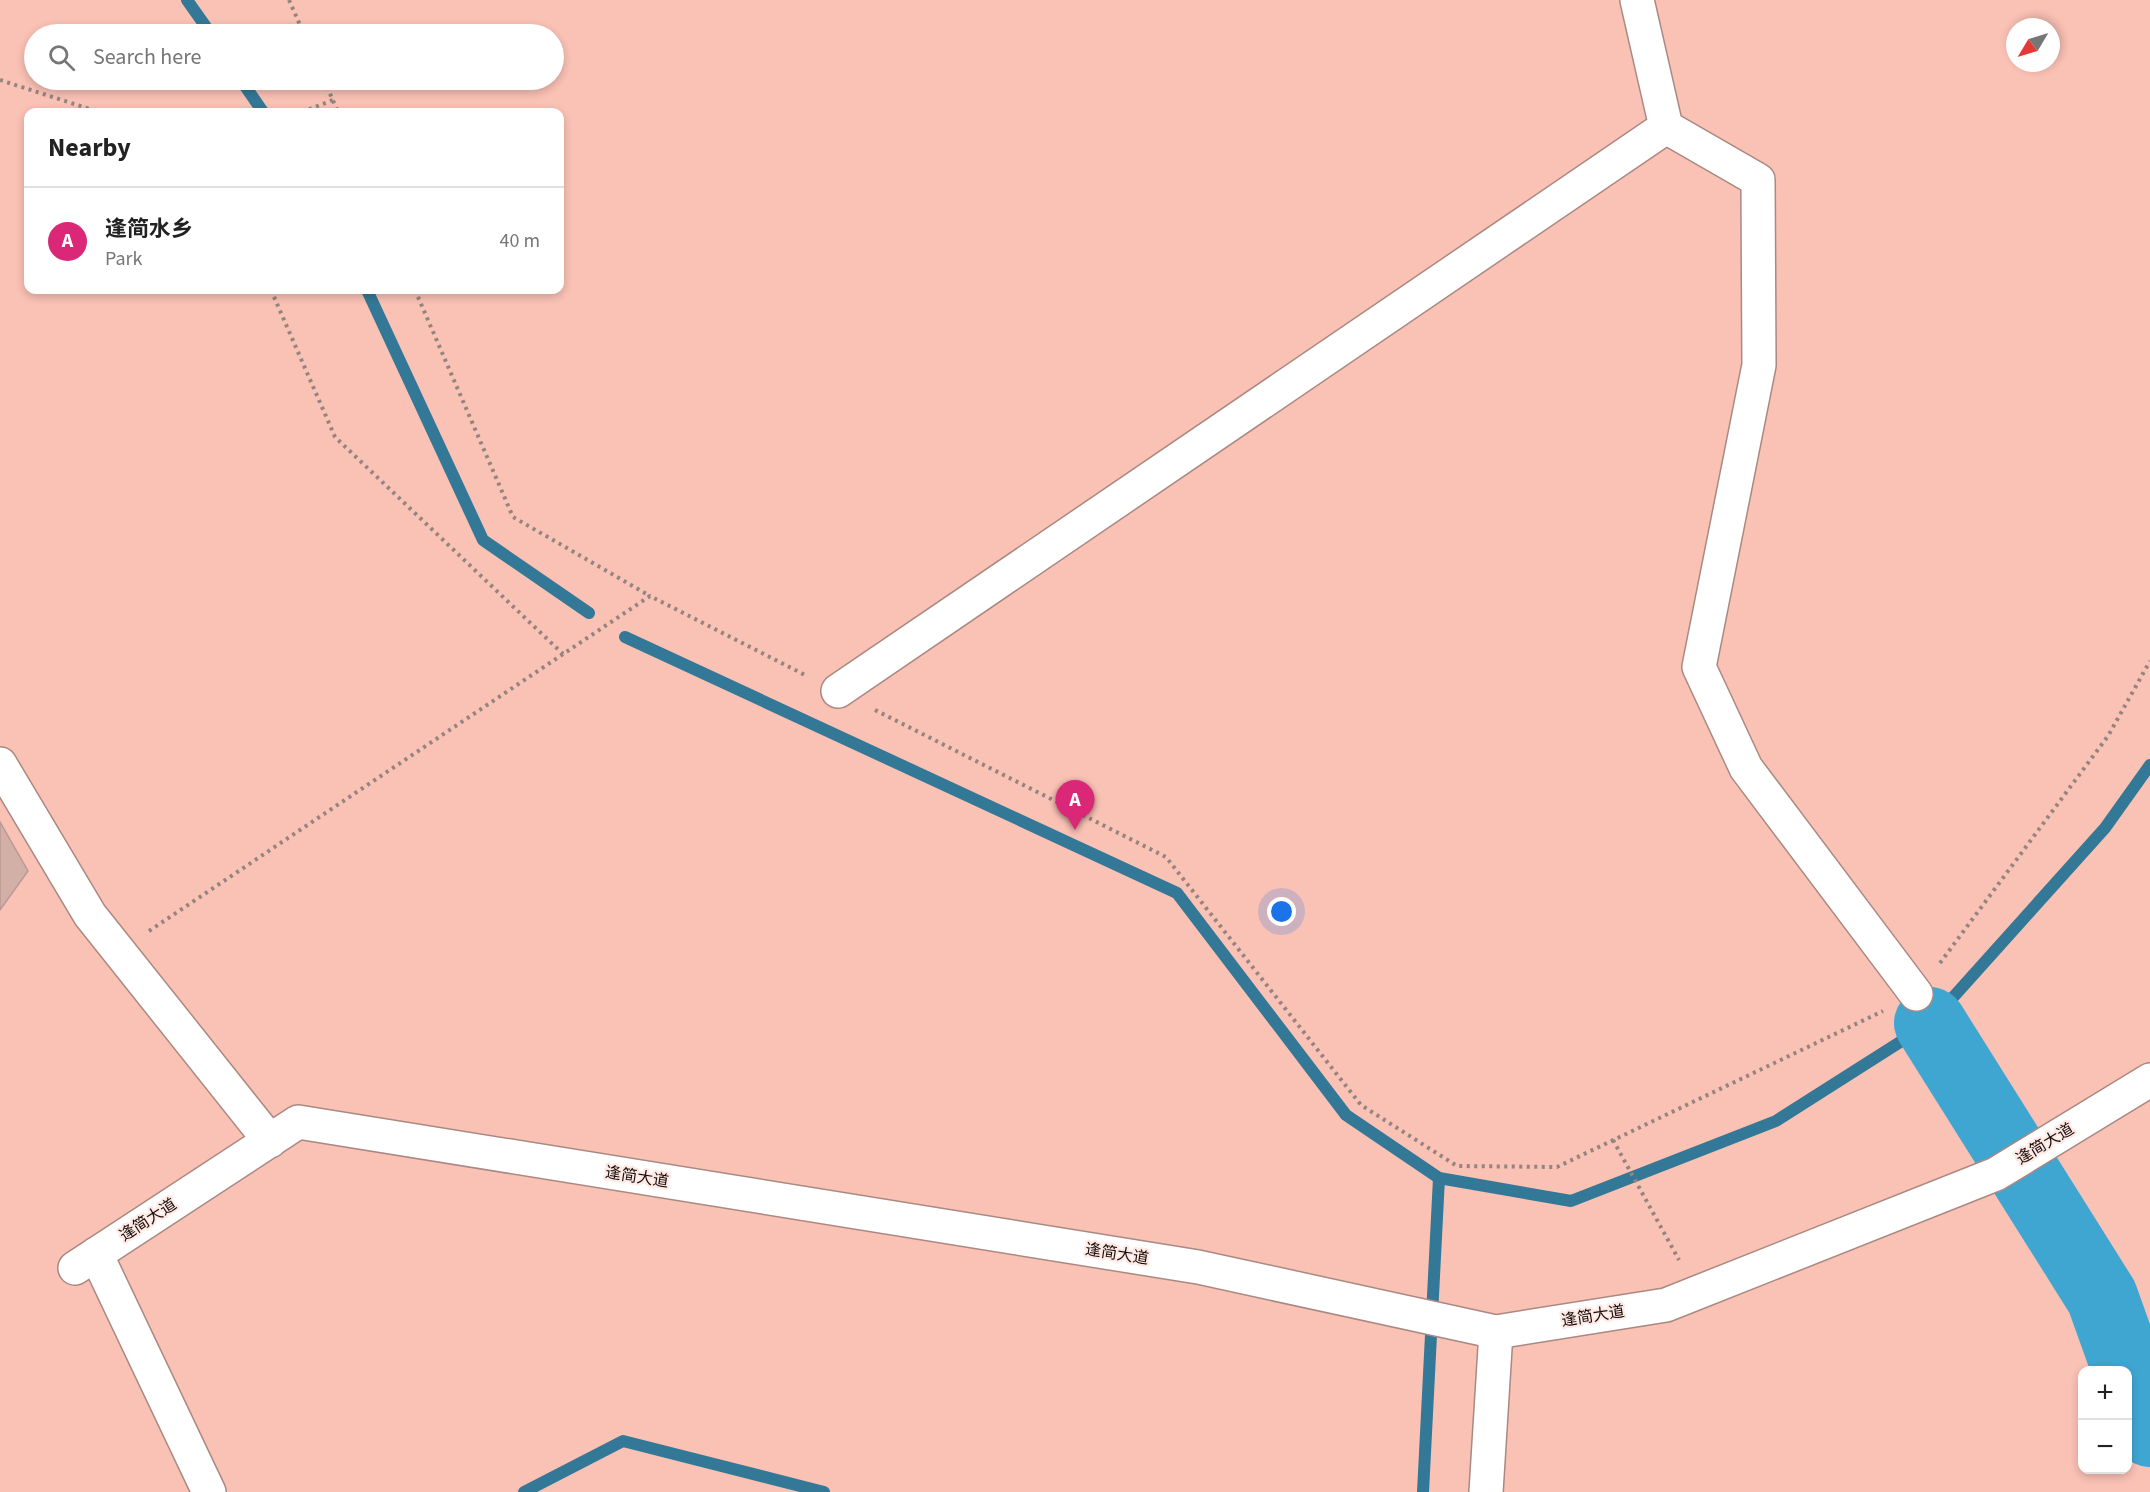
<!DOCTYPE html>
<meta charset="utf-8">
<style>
:root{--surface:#fff;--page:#f6f6f6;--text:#222;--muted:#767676;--line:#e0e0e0;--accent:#db2777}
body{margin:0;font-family:"Source Sans 3","Noto Sans SC",sans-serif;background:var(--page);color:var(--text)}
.controls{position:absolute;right:18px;bottom:18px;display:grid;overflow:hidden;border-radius:12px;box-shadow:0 3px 9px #0003}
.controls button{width:54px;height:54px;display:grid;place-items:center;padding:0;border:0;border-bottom:2px solid var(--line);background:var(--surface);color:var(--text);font:30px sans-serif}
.compass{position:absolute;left:2006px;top:18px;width:54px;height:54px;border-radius:50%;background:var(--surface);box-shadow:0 3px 9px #0003;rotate:232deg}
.you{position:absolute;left:1282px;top:912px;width:21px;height:21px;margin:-15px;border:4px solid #fff;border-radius:50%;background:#1a73e8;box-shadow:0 0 0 9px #1a73e833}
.badge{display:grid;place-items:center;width:39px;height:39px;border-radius:50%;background:var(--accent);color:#fff;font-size:20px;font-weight:700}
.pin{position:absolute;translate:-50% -50px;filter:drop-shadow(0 2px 3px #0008)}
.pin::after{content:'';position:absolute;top:32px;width:21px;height:18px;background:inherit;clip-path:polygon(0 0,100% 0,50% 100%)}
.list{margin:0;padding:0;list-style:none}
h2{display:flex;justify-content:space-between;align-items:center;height:78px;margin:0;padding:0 24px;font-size:26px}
h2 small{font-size:20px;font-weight:400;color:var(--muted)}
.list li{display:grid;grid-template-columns:39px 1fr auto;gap:18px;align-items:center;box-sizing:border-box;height:108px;padding:0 24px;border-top:2px solid var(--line)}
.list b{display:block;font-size:22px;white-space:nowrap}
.list p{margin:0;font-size:20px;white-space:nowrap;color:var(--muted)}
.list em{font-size:20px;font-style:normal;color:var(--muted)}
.icon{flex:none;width:33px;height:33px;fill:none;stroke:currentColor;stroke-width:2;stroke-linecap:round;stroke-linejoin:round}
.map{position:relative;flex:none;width:2150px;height:1492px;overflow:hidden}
.search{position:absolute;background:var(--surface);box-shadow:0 3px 9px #0003;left:24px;top:24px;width:540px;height:66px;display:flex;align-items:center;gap:15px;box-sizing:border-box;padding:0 21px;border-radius:33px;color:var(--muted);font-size:22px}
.panel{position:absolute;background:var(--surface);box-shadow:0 3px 9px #0003;left:24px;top:108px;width:540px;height:186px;border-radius:12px}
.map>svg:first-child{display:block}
.green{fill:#fac1b5;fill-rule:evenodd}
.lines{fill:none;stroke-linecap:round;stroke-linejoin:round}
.stream{stroke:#337896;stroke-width:12}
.river{stroke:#3fa6d2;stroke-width:72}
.building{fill:#d2b0a8;stroke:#ba9992;stroke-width:1.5}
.minor-casing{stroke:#a98982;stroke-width:36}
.path{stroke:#948480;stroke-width:4;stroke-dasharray:3 4.5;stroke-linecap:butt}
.minor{stroke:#fff;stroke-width:33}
.labels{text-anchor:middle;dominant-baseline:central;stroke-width:4.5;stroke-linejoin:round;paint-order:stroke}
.street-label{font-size:16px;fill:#170c0a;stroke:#fee9e4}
</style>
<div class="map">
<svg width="2150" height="1492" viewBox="0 0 2150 1492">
<rect width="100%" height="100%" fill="#fee9e4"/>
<path class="green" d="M0,0H2150V1492H0ZM2015,27H2051V63H2015ZM34,34H554V80H34ZM28,112H560V290H28ZM2082,1370H2128V1470H2082Z"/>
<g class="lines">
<path class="stream" d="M187,0L211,34
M241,80L263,112
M367,290L483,540L589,613
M625,637L1177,893L1346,1115L1439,1178L1571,1201L1776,1121L1930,1023L2105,828L2150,765
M524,1492L623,1441L824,1492
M1423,1492L1439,1178"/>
<path class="river" d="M1930,1023L2102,1297L2150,1431"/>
</g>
<path class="building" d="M0,822L28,871L0,910Z"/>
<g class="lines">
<g class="minor-casing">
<path id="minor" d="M1637,0L1666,127L1758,180L1759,365L1699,667L1746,768L1916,994
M838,691L1666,127
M0,764L90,915L270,1141
M96,1254L209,1492
M75,1268L298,1122L1198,1267L1496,1332L1666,1305L1996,1174L2150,1080
M1486,1492L1496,1332"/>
</g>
<path class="path" d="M289,0L304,34
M0,80L99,112
M324,80L338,112
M302,112L333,100
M271,290L335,437L563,654
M415,290L513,517L650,596
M875,710L1166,857L1361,1105L1457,1166L1557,1167L1883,1011
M149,931L650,596L807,676
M1940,963L2108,736L2150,661
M1613,1140L1679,1260"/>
<use href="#minor" class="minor"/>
</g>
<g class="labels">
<g class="street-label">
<text transform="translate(2045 1144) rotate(-31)">逢简大道</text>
<text transform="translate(637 1177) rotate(9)">逢简大道</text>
<text transform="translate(148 1220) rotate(-33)">逢简大道</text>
<text transform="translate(1117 1254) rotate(9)">逢简大道</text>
<text transform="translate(1593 1316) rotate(-9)">逢简大道</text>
</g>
</g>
</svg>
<div class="controls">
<button>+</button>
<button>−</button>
</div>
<svg class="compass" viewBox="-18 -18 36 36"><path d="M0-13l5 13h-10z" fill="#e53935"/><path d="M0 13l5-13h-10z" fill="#767676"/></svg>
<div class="you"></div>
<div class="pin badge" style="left:1075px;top:830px">A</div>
<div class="search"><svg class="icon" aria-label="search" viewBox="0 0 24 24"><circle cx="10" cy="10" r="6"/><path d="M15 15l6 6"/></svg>Search here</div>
<section class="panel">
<h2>Nearby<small></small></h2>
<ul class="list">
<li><span class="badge">A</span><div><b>逢简水乡</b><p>Park</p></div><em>40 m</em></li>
</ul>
</section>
</div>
